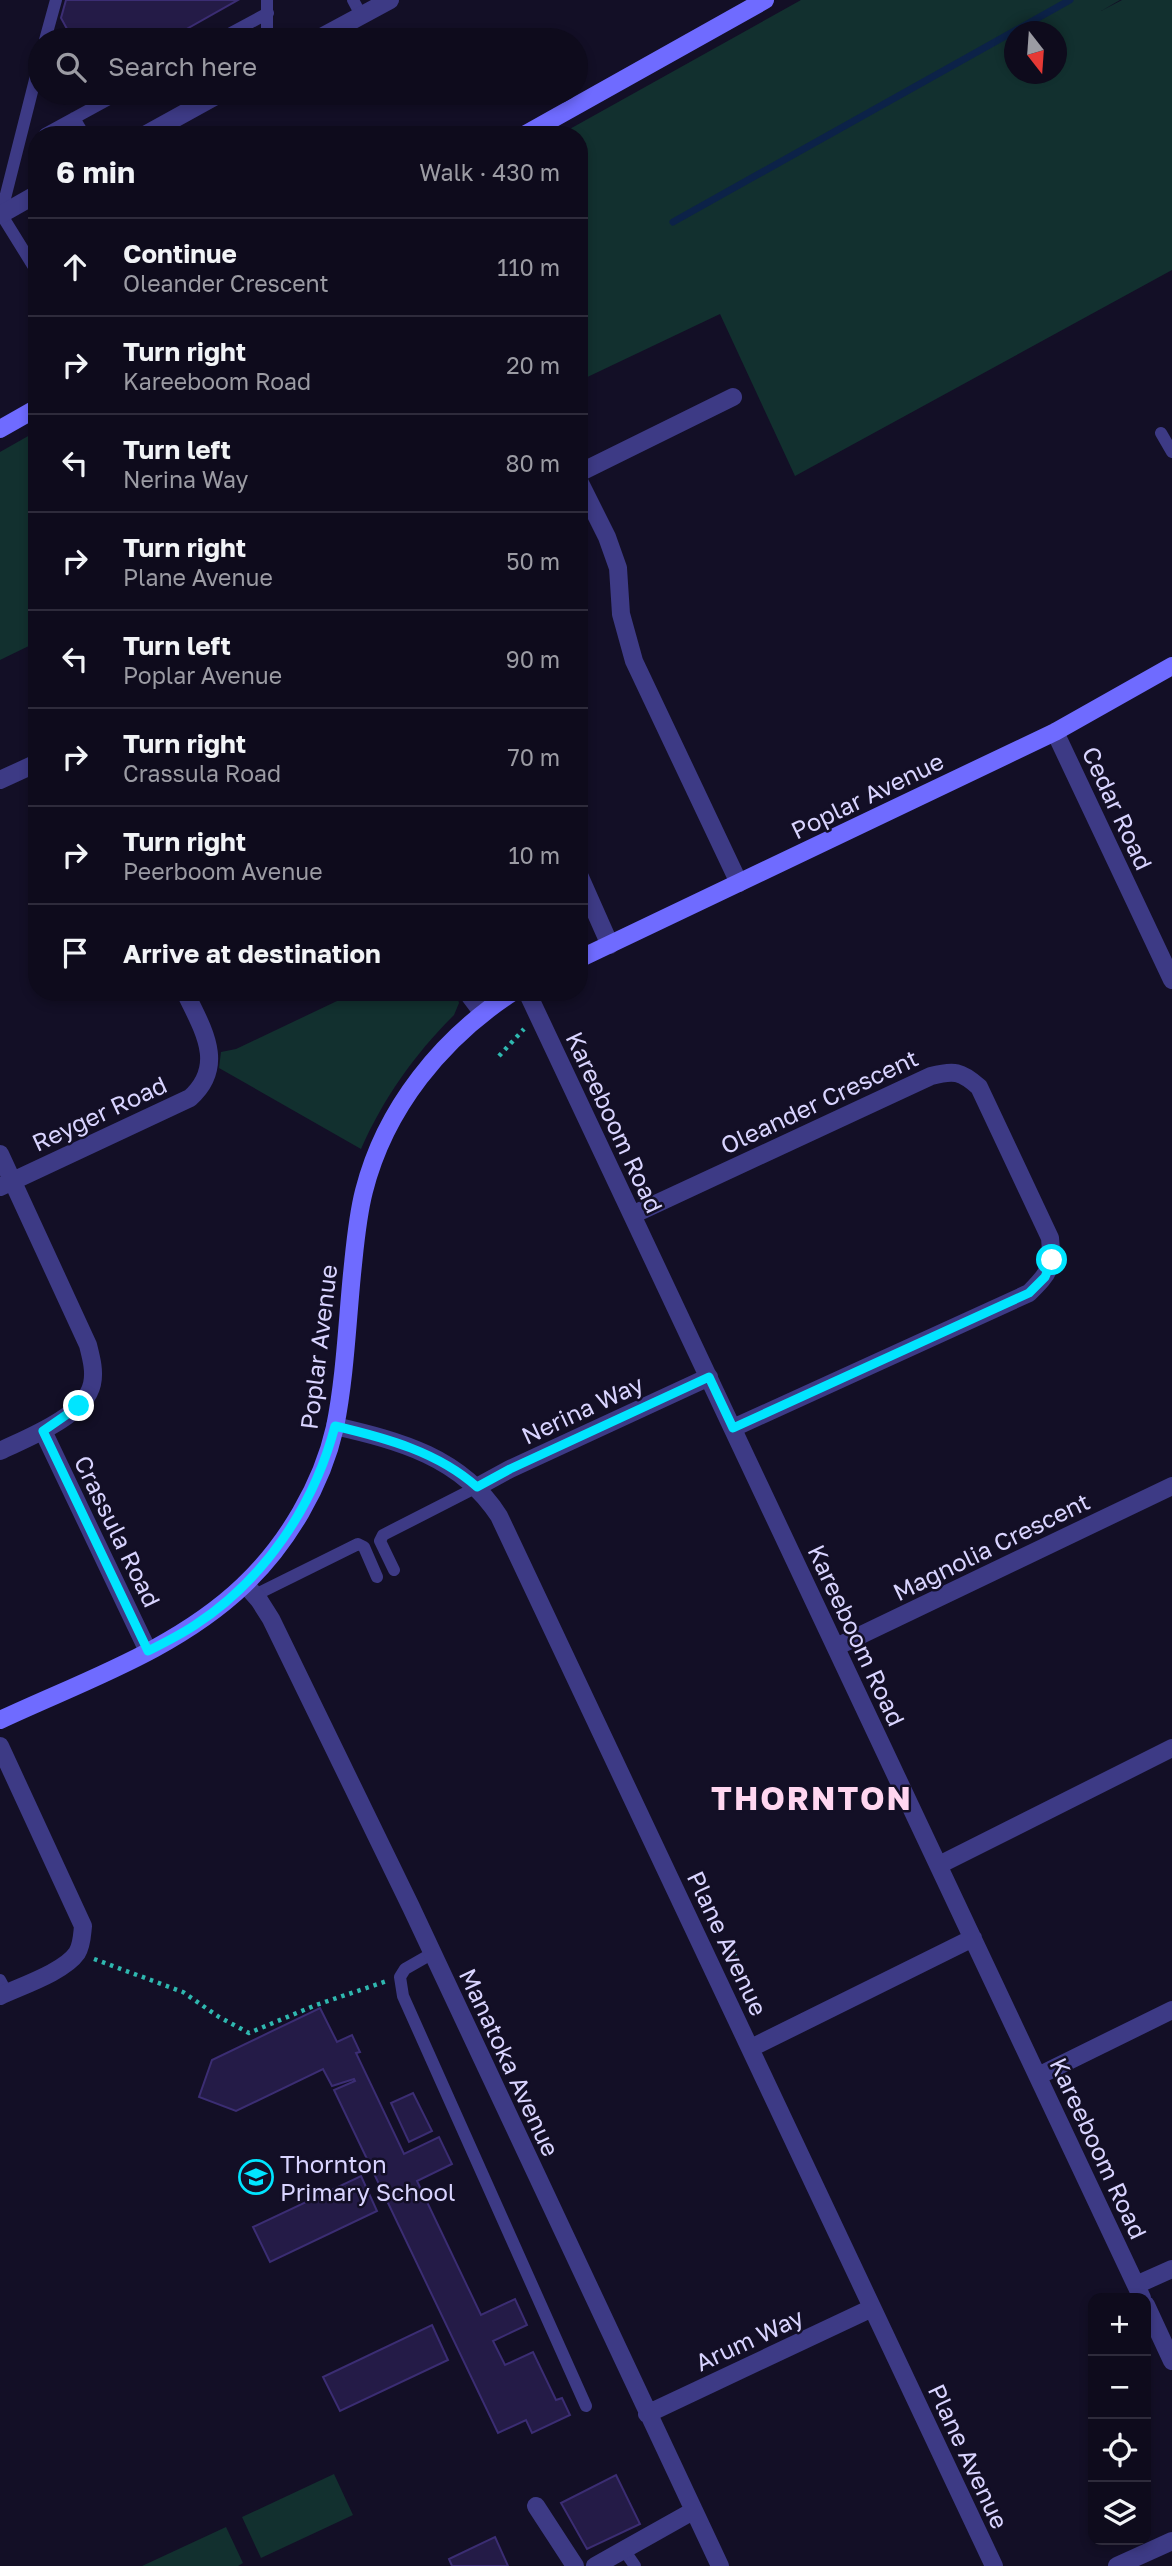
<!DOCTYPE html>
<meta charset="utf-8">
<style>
:root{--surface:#0e0b1c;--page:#171425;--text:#f1f3f6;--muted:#9b9ba3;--line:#2e2b3b}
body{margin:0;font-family:"Golos Text",sans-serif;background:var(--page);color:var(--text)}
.controls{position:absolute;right:21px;bottom:21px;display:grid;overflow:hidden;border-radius:14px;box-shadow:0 4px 10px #0003}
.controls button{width:63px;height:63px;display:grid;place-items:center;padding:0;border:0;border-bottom:2px solid var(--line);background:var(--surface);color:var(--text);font:35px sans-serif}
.compass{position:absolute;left:1004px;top:21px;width:63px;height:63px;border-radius:50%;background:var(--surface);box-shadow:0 4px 10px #0003;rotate:163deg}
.stop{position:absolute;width:21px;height:21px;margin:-16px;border:5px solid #00e5ff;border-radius:50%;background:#fff}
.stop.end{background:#00e5ff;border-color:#fff;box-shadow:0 2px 7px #0008}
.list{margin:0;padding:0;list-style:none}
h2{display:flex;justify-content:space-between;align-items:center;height:91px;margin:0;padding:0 28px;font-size:30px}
h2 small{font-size:23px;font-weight:400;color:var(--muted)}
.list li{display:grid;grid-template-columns:46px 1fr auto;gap:21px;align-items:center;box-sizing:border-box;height:98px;padding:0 28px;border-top:2px solid var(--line)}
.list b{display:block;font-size:26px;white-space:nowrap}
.list p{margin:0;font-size:23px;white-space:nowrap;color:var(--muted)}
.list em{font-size:23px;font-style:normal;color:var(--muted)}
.icon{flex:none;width:38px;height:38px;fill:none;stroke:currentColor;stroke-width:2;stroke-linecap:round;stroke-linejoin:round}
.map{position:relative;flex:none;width:1172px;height:2566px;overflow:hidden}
.search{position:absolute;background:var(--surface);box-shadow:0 4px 10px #0003;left:28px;top:28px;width:560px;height:77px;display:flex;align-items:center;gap:18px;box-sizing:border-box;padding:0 24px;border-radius:38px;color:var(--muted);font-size:26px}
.panel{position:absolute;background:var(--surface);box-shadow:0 4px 10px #0003;left:28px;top:126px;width:560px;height:875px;border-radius:28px}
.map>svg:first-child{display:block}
.green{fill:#12302f;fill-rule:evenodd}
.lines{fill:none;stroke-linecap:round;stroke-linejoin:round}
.stream{stroke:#0c2248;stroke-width:7}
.building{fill:#241b47;stroke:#3b2d73;stroke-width:2}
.path{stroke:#2fb8b0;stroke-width:4.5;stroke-dasharray:3.5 5;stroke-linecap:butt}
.lane{stroke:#3d3a85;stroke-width:12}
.street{stroke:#3d3a85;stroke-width:18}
.secondary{stroke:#6f6bff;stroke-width:18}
.route{stroke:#00e5ff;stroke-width:9}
.labels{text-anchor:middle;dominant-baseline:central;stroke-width:5;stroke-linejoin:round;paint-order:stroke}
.street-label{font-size:24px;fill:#d9d4ff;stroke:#130f26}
.poi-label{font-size:24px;fill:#d9d4ff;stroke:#130f26;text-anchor:start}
.district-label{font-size:32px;font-weight:bold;letter-spacing:2px;fill:#ffd6f0;stroke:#130f26}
</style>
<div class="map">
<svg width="1172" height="2566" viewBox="0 0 1172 2566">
<rect width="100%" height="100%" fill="#130f26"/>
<path class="green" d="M801,0H1120L1101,11L1122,0H1172V270L795,476L720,314L579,381V135H559ZM1014,32H1056V74H1014Z
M37,431V642L0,660V452Z
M356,992H456L459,1003L454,1015C415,1054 384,1097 361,1149L219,1068L221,1052L236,1049Z
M334,2474L353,2515L261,2558L242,2517Z
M226,2527L243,2563L238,2566H142Z"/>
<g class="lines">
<path class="stream" d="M673,222L1070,0"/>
</g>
<path class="building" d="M66,0H238L167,40H73L61,18Z
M320,2008L337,2042L352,2035L360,2052L356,2053L404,2154L439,2137L452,2164L417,2181L481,2315L515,2299L527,2325L493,2341L505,2365L533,2352L556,2400L562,2398L570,2415L532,2433L526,2420L498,2433L334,2090L355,2081L354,2079L332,2086L323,2069L236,2111L199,2097L212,2060Z
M413,2093L432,2131L409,2142L391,2103Z
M361,2176L377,2211L270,2262L253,2227Z
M432,2325L448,2360L340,2411L323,2377Z
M616,2475L640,2524L587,2549L561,2503Z
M495,2537L508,2566H452L449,2559Z"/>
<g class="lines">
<path class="path" d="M499,1056L524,1029
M727,1957L736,1953
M94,1959L183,1992L219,2017L249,2033L316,2005L387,1981"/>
<path class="lane" d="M353,0L361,15
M45,40L56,0
M218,40L268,13
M267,40V0
M74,118L84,135
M45,134L120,93
M37,272L1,214L40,60
M1161,433L1172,452
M394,1570L380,1541L383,1535L477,1487
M255,1595L358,1544L364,1547L377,1577
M433,1953L405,1969L400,1977L403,1996L586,2406
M0,1980L7,1993
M624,2550L635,2566"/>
<path class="street" d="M316,40L390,0
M145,135L221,93
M0,215L37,194
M579,473L733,397
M579,481L607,537L618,568L621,614L634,661L739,883
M1055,732L1172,980
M0,780L37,763
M579,875L610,945
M467,992L482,1012
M527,992L1142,2298
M0,1154L88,1345C91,1357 95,1371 92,1384C85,1416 27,1438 0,1451
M0,1187L190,1098C227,1065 202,1028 185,992
M632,1215L931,1076C954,1070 961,1071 979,1087L1050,1238C1053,1268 1050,1272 1029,1293L733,1428
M335,1426C400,1441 461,1457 499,1516L994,2566
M43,1431L148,1651
M477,1487L510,1469L709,1377
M245,1584L259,1600L271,1619L411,1907L720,2566
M836,1647L1172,1486
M0,1746L83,1926C82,1935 82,1945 77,1953C64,1972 21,1986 0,1996
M939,1865L1172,1748
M751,2048L973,1938
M1038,2076L1172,2010
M1136,2285L1172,2269
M1146,2305L1172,2361
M647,2414L872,2308
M536,2506L575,2566
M595,2566L693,2511
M1117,2566L1172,2541"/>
<path class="secondary" d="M524,135L765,0
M0,429L37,408
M579,959L1055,732L1172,666
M0,1720C83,1681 176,1650 244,1585C287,1544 322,1485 335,1427C345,1377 347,1325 352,1274C355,1246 357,1218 364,1191C385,1108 442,1038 513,992"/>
</g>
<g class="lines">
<path class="route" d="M79,1406L43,1431L148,1651C164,1643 180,1635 195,1625C265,1579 314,1506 335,1426C386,1438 438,1452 477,1487L510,1469L709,1377L733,1428L1029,1293L1045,1277L1052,1260"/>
</g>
<defs>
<g id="school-ring" transform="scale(1.75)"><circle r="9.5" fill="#130f26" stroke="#00e5ff" stroke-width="1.5"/><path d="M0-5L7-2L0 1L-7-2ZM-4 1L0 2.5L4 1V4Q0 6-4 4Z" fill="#00e5ff"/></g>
</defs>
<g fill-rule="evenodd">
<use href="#school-ring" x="256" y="2177"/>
</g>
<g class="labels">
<g class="street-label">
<text transform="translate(867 795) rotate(-26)">Poplar Avenue</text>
<text transform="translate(1118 808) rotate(65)">Cedar Road</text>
<text transform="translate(819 1101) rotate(-25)">Oleander Crescent</text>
<text transform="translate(99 1113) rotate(-25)">Reyger Road</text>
<text transform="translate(615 1122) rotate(65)">Kareeboom Road</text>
<text transform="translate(318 1347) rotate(-83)">Poplar Avenue</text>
<text transform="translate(582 1409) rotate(-25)">Nerina Way</text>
<text transform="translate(118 1531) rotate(64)">Crassula Road</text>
<text transform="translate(991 1546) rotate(-26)">Magnolia Crescent</text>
<text transform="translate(857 1635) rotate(65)">Kareeboom Road</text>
<text transform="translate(728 1943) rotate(65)">Plane Avenue</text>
<text transform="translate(510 2062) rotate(65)">Manatoka Avenue</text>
<text transform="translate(1099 2148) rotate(65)">Kareeboom Road</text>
<text transform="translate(749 2339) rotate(-25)">Arum Way</text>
<text transform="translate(969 2456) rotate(65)">Plane Avenue</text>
</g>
<g class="poi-label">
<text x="280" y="2163">Thornton<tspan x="280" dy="28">Primary School</tspan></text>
</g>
<g class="district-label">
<text x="812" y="1798">THORNTON</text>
</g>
</g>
</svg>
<div class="controls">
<button>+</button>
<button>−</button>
<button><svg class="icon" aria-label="locate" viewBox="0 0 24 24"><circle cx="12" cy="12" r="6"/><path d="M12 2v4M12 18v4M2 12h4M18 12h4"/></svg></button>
<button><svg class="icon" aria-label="layers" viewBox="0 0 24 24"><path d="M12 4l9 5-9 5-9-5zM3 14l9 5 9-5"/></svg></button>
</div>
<svg class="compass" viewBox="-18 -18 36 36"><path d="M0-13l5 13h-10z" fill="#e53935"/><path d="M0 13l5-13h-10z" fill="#9b9ba3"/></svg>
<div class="stop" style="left:1052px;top:1260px"></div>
<div class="stop end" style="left:79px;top:1406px"></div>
<div class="search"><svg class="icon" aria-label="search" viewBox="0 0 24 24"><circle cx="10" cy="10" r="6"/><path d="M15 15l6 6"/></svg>Search here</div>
<section class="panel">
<h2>6 min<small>Walk · 430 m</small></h2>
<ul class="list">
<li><svg class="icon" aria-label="ahead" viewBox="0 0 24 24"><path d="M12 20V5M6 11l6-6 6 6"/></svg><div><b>Continue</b><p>Oleander Crescent</p></div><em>110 m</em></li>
<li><svg class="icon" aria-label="right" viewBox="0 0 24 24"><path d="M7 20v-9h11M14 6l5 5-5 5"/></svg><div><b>Turn right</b><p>Kareeboom Road</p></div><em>20 m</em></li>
<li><svg class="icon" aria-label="left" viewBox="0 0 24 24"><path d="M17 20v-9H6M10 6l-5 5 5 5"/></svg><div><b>Turn left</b><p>Nerina Way</p></div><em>80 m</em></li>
<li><svg class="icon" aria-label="right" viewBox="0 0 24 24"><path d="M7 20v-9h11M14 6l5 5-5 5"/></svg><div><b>Turn right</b><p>Plane Avenue</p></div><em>50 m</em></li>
<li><svg class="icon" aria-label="left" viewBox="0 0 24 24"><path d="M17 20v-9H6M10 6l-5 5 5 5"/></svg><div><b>Turn left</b><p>Poplar Avenue</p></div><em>90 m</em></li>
<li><svg class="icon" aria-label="right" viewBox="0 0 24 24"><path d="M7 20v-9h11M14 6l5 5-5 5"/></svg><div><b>Turn right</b><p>Crassula Road</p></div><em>70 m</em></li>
<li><svg class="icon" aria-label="right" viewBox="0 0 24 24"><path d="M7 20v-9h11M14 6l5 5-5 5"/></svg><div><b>Turn right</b><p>Peerboom Avenue</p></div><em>10 m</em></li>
<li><svg class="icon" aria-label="arrive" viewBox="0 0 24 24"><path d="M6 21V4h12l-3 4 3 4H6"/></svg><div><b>Arrive at destination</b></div></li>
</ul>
</section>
</div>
